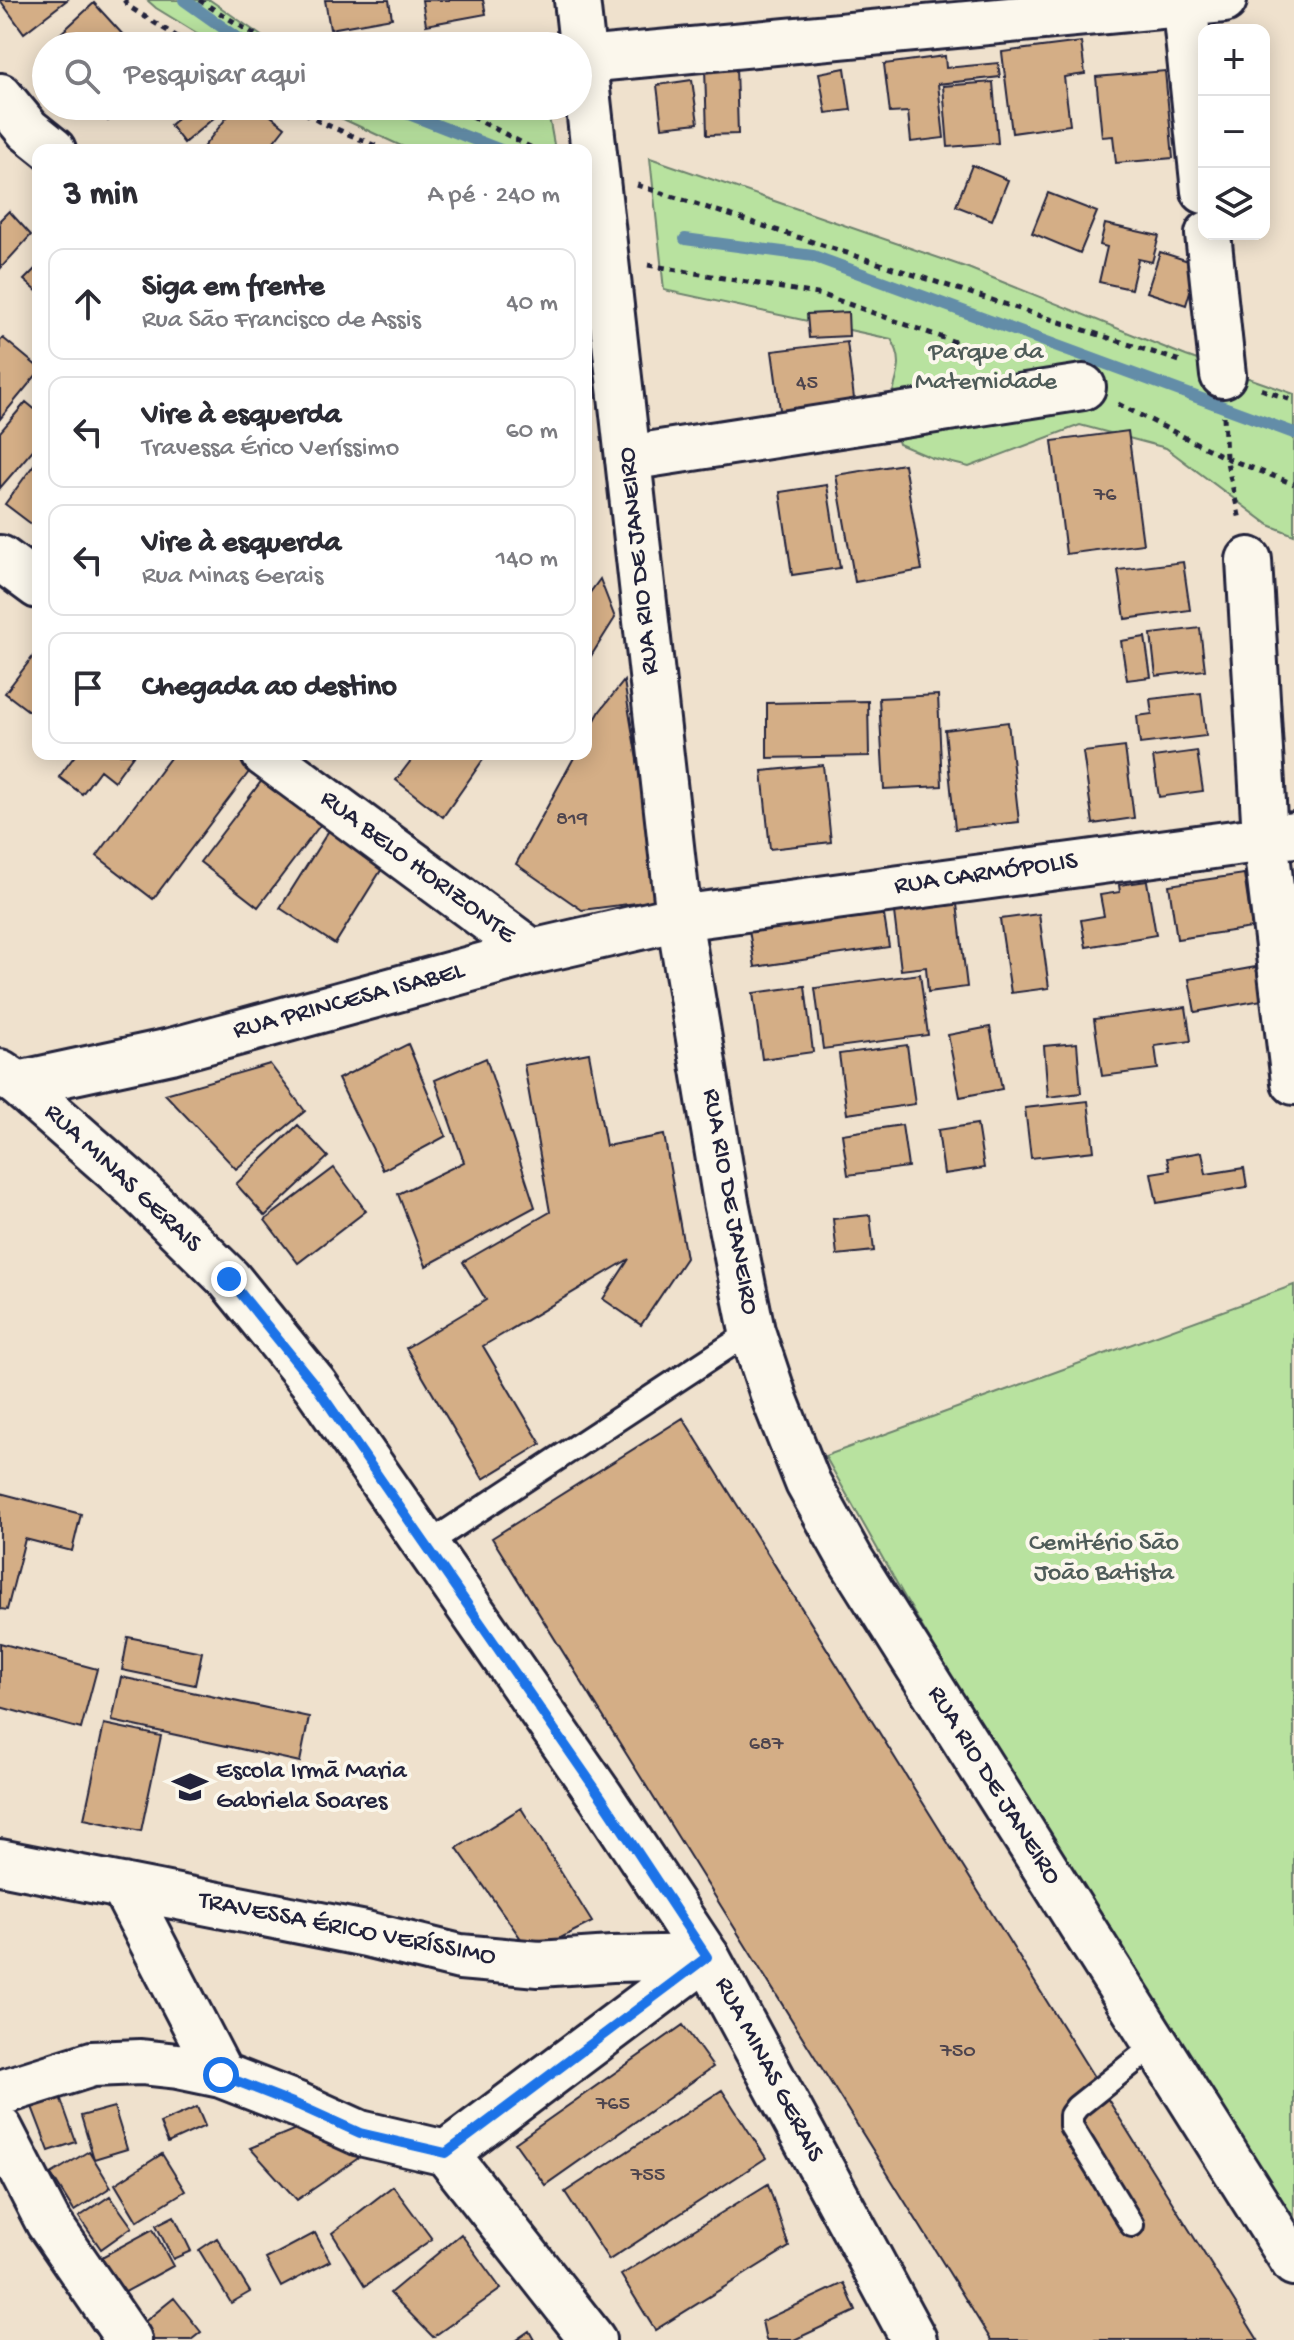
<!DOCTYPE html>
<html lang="pt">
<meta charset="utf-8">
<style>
:root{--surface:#fff;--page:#f7f7f7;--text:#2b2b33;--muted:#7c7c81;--line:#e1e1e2}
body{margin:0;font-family:"Gochi Hand",sans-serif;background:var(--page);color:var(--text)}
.controls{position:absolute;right:24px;top:24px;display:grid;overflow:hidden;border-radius:16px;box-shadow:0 4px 20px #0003}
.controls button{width:72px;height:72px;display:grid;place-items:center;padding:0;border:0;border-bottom:2px solid var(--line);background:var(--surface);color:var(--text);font:40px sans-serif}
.stop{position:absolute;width:24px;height:24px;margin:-18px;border:6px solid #1a73e8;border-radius:50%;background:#fff}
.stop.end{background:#1a73e8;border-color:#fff;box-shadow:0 2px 8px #0008}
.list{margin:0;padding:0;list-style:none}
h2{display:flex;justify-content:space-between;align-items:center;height:104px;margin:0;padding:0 32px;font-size:34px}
h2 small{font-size:26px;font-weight:400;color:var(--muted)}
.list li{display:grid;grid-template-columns:52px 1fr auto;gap:24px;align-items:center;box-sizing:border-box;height:112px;margin:0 16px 16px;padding:0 16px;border:2px solid var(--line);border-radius:16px}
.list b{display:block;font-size:30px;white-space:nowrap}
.list p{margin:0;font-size:26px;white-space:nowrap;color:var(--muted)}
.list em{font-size:26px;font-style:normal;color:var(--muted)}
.icon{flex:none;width:44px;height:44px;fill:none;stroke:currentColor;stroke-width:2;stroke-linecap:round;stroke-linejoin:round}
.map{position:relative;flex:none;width:1294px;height:2340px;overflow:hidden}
.search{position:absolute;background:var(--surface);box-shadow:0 4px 20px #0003;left:32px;top:32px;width:560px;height:88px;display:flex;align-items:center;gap:20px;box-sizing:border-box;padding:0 28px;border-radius:44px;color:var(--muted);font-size:30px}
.panel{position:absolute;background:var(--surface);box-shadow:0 4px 20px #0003;left:32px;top:144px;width:560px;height:616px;border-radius:16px}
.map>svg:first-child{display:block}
.green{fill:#b8e29f;stroke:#6d826d;stroke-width:2}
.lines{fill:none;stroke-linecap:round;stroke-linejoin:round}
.stream{stroke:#638da8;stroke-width:12}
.building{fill:#d4ae86;stroke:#22223b;stroke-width:2}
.service-casing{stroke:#22223b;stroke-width:28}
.minor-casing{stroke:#22223b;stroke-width:50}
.tertiary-casing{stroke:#22223b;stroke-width:50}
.secondary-casing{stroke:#22223b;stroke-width:50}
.path{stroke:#22223b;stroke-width:5;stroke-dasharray:6 6;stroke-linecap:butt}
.service{stroke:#fbf7ec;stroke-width:22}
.minor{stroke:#fbf7ec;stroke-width:44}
.tertiary{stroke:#fbf7ec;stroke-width:44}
.secondary{stroke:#fbf7ec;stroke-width:44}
.route{stroke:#1a73e8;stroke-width:10}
.labels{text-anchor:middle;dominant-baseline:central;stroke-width:8;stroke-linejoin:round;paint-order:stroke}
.number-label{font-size:22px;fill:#4e454e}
.park-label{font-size:26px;fill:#4f5c59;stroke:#fbf7ec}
.street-label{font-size:26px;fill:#22223b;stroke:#fbf7ec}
.poi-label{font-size:26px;fill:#22223b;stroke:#fbf7ec;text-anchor:start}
</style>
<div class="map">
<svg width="1294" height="2340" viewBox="0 0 1294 2340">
<rect width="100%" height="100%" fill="#efe1cd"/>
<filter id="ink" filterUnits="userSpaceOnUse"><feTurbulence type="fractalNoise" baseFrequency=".0125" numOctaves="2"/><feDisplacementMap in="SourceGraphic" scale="16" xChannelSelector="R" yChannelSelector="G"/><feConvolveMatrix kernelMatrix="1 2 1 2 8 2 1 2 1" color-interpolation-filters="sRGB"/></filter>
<g filter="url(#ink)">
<path class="green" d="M147,0H210L263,37L281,46H218L156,8Z
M315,106H547L555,150H410Z
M650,158L968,268L1186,356L1294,394V535L1269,525L1166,448L1080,425L969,467L932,458L899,444C896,433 889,418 890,407C893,380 908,365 891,339L664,290Z
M1294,1285V2251L1272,2217L904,1596L825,1456Z"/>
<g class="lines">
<path class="stream" d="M184,0L249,46
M388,106L501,150
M685,239L813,256L1294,433"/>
</g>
<path class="building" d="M0,0H67L24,33Z
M325,0H389L392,18L330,29Z
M422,0H483L486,14L426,25Z
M94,3L125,37L115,46H47Z
M1081,42L1085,74L1064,77L1070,125L1012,133L1002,52Z
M945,56L946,68L998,63L1000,77L938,84L944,138L911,142L908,112L890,113L884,64Z
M736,66L738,134L707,135L705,67Z
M845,68L851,110L826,113L819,73Z
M1165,71L1173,158L1116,163L1113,136L1102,137L1096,77Z
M692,80L698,123L662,127L657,85Z
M993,82L998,143L948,147L943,86Z
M97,106H130L108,121Z
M192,106H228L184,143L170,125Z
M236,106H258L285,127L267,150H201Z
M972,165L1008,180L992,220L956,206Z
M1048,193L1097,212L1080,253L1032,233Z
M9,211L31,235L0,269V220Z
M1105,224L1159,236L1152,262L1138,259L1131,289L1099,282L1107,247L1100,245Z
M1160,252L1198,264L1186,305L1147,292Z
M38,266V292L24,280Z
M848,312L849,336L809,338L807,314Z
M3,338L38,367V373L0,419V341Z
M847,342L855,407L781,417L772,351Z
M26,402L38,412V444L0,488V432Z
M1128,431L1143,544L1066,554L1052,441Z
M38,459V529L5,504Z
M904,464L922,570L855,582L836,475Z
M827,485L840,568L792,575L780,492Z
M1183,562L1190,610L1125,619L1118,570Z
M600,579L615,618L586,664V598Z
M1200,628L1205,670L1156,676L1151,634Z
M1145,637L1151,677L1127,680L1121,641Z
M38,650V718L5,693Z
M624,681L660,900L582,910L516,864L576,754H586V736L600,711Z
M1201,693L1206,736L1140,744L1137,716L1152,714L1150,699Z
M938,695L942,786L884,789L879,698Z
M868,701L869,756L767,758V703Z
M1008,722L1019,822L955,829L945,730Z
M1125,747L1134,818L1093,824L1083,752Z
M1197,751L1203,791L1159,797L1153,757Z
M76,754H134L114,781L100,770L82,794L59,777Z
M173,754H234L252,768L153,899L97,856Z
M416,754H487L443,817L396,780Z
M823,765L831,842L770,849L762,771Z
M266,775L324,820L258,907L200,862Z
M333,824L388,859L335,944L280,908Z
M1244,874L1252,928L1177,939L1169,885Z
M1147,881L1156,935L1086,947L1081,920L1104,916L1100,895L1120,892L1119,885Z
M957,904L967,987L928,992L926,967L901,970L894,912Z
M883,909L889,947L755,967L749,930Z
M1039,914L1049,988L1011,993L1000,919Z
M1256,967L1262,1000L1195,1012L1189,979Z
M920,974L928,1035L823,1049L815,988Z
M805,986L813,1052L762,1059L753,993Z
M1186,1007L1191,1041L1155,1046L1158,1069L1102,1076L1094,1019Z
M990,1027L1002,1089L960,1097L948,1035Z
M1077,1043L1081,1093L1048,1097L1044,1046Z
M408,1044L446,1136L383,1170L338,1079Z
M907,1045L915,1104L847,1114L839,1054Z
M589,1053L606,1146L664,1135L686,1258L641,1325L603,1299L629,1259L483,1346L541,1444L483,1479L406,1348L486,1300L463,1262L550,1212L524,1065Z
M486,1058L535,1207L426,1266L398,1194L464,1162L435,1080Z
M270,1064L305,1111L236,1169L165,1094Z
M1088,1101L1094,1151L1031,1158L1025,1108Z
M977,1124L984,1168L944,1174L938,1130Z
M298,1125L328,1157L265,1216L236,1184Z
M902,1125L908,1167L848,1175L842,1134Z
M1202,1152L1206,1174L1244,1168L1247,1187L1157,1203L1151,1173L1170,1170L1167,1158Z
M334,1168L366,1211L298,1263L265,1220Z
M870,1215L874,1251L837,1255L833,1219Z
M683,1418L1258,2340H991L492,1538Z
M0,1493L81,1514L72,1551L25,1539L7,1610L0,1609Z
M128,1637L202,1652L195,1685L122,1670Z
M0,1643L97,1669L81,1729L0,1707Z
M121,1677L309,1717L300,1762L112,1721Z
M104,1724L161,1736L141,1831L84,1819Z
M521,1808L592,1922L531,1953L457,1848Z
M683,2025L713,2067L545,2185L515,2143Z
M722,2090L766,2158L609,2260L565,2192Z
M59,2094L76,2142L49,2151L31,2104Z
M114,2107L127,2149L94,2159L81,2116Z
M197,2107L205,2126L168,2143L160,2123Z
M298,2128L360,2157L297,2200L250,2148Z
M89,2151L111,2187L74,2211L51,2174Z
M162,2154L185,2191L137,2221L115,2184Z
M768,2184L789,2247L655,2330L621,2275Z
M393,2186L432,2239L365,2286L332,2233Z
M110,2196L132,2227L101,2249L79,2217Z
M174,2216L191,2251L173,2259L156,2225Z
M153,2229L173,2266L107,2302L87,2265Z
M315,2233L330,2261L281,2287L266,2259Z
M461,2234L501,2289L433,2337L390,2293Z
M217,2238L250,2292L231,2303L199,2250Z
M844,2283L856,2311L794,2340H766L762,2321Z
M174,2298L201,2332L191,2340H154L142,2324Z
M529,2331L534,2340H516Z"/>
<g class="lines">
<g class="service-casing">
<path id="service" d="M426,1545L752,1331
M1132,2225L1071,2126V2115L1077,2107L1156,2044"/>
</g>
<g class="minor-casing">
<path id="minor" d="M1184,0L1204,191
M584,60L1224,0
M0,96L28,130L53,150
M1208,234L1223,375
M628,458L1083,387
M0,558L38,586
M1249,560L1265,837L1294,1082
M264,754L532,952
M18,1084L171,1051L532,952L679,918L1294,835
M0,1862L366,1934L460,1957L539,1964L612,1959L707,1957
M123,1886L221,2075
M0,2093L92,2064L141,2062L178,2066L221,2075L298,2105L360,2133L446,2153L593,2340
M0,2129L48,2222L129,2340
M446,2153L707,1957"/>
</g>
<g class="tertiary-casing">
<path id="tertiary" d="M0,1072L18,1084L134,1186L229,1279L315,1385L601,1797L707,1957L914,2340"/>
</g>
<g class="secondary-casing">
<path id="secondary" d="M577,0L679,918L726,1202L752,1331L775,1400L808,1483L851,1560L1294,2263"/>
</g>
<path class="path" d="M124,0L131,8L192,46
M199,0L273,46
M295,106L318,121L385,150
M451,106L536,150
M637,185L1180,361
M648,265L823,295L997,357
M1261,389L1294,401
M1118,404L1226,458L1294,484
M1224,416L1226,458L1240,520"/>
<use href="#service" class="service"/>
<use href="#minor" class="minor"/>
<use href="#tertiary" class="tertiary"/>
<use href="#secondary" class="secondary"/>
</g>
</g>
<g class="lines" filter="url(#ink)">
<path class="route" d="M221,2075L298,2105L360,2133L446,2153L707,1957L601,1797L315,1385L229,1279"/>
</g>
<defs>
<g id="school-bare" transform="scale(2.76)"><path d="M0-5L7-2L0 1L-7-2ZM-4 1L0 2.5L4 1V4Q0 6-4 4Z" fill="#22223b" stroke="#fbf7ec" stroke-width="2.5" paint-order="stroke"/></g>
</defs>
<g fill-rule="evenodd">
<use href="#school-bare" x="190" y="1787"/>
</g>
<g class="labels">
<g class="number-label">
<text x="807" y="384">45</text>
<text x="1105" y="496">76</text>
<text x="572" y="820">819</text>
<text x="766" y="1745">687</text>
<text x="958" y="2052">750</text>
<text x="613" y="2105">765</text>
<text x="648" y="2176">755</text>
</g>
<g class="park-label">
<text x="986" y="353">Parque da<tspan x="986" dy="30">Maternidade</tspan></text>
<text x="1104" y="1544">Cemitério São<tspan x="1104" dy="30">João Batista</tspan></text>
</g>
<g class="street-label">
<text transform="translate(640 561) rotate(-96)">RUA RIO DE JANEIRO</text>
<text transform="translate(417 868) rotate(37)">RUA BELO HORIZONTE</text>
<text transform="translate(986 875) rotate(-8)">RUA CARMÓPOLIS</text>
<text transform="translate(349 1002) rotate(-15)">RUA PRINCESA ISABEL</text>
<text transform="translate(122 1179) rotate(43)">RUA MINAS GERAIS</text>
<text transform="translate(729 1202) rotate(80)">RUA RIO DE JANEIRO</text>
<text transform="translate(993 1786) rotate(58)">RUA RIO DE JANEIRO</text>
<text transform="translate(347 1930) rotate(11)">TRAVESSA ÉRICO VERÍSSIMO</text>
<text transform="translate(768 2070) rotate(62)">RUA MINAS GERAIS</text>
</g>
<g class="poi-label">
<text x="216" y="1772">Escola Irmã Maria<tspan x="216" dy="30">Gabriela Soares</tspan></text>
</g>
</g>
</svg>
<div class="controls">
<button>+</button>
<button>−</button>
<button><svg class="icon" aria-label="layers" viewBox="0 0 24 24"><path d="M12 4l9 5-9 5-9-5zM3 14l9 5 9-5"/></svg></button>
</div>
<div class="stop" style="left:221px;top:2075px"></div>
<div class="stop end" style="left:229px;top:1279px"></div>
<div class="search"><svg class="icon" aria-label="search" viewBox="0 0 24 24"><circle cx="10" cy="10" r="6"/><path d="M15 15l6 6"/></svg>Pesquisar aqui</div>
<section class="panel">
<h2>3 min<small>A pé · 240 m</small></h2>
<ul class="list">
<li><svg class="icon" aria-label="ahead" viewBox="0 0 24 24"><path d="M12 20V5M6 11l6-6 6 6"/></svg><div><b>Siga em frente</b><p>Rua São Francisco de Assis</p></div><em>40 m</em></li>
<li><svg class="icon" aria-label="left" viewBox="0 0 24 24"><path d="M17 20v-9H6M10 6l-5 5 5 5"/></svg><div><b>Vire à esquerda</b><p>Travessa Érico Veríssimo</p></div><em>60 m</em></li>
<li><svg class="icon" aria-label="left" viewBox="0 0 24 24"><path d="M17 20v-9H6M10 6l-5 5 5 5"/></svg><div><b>Vire à esquerda</b><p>Rua Minas Gerais</p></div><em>140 m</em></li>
<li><svg class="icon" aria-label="arrive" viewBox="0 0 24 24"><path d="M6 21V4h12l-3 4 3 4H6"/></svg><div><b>Chegada ao destino</b></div></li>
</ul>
</section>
</div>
